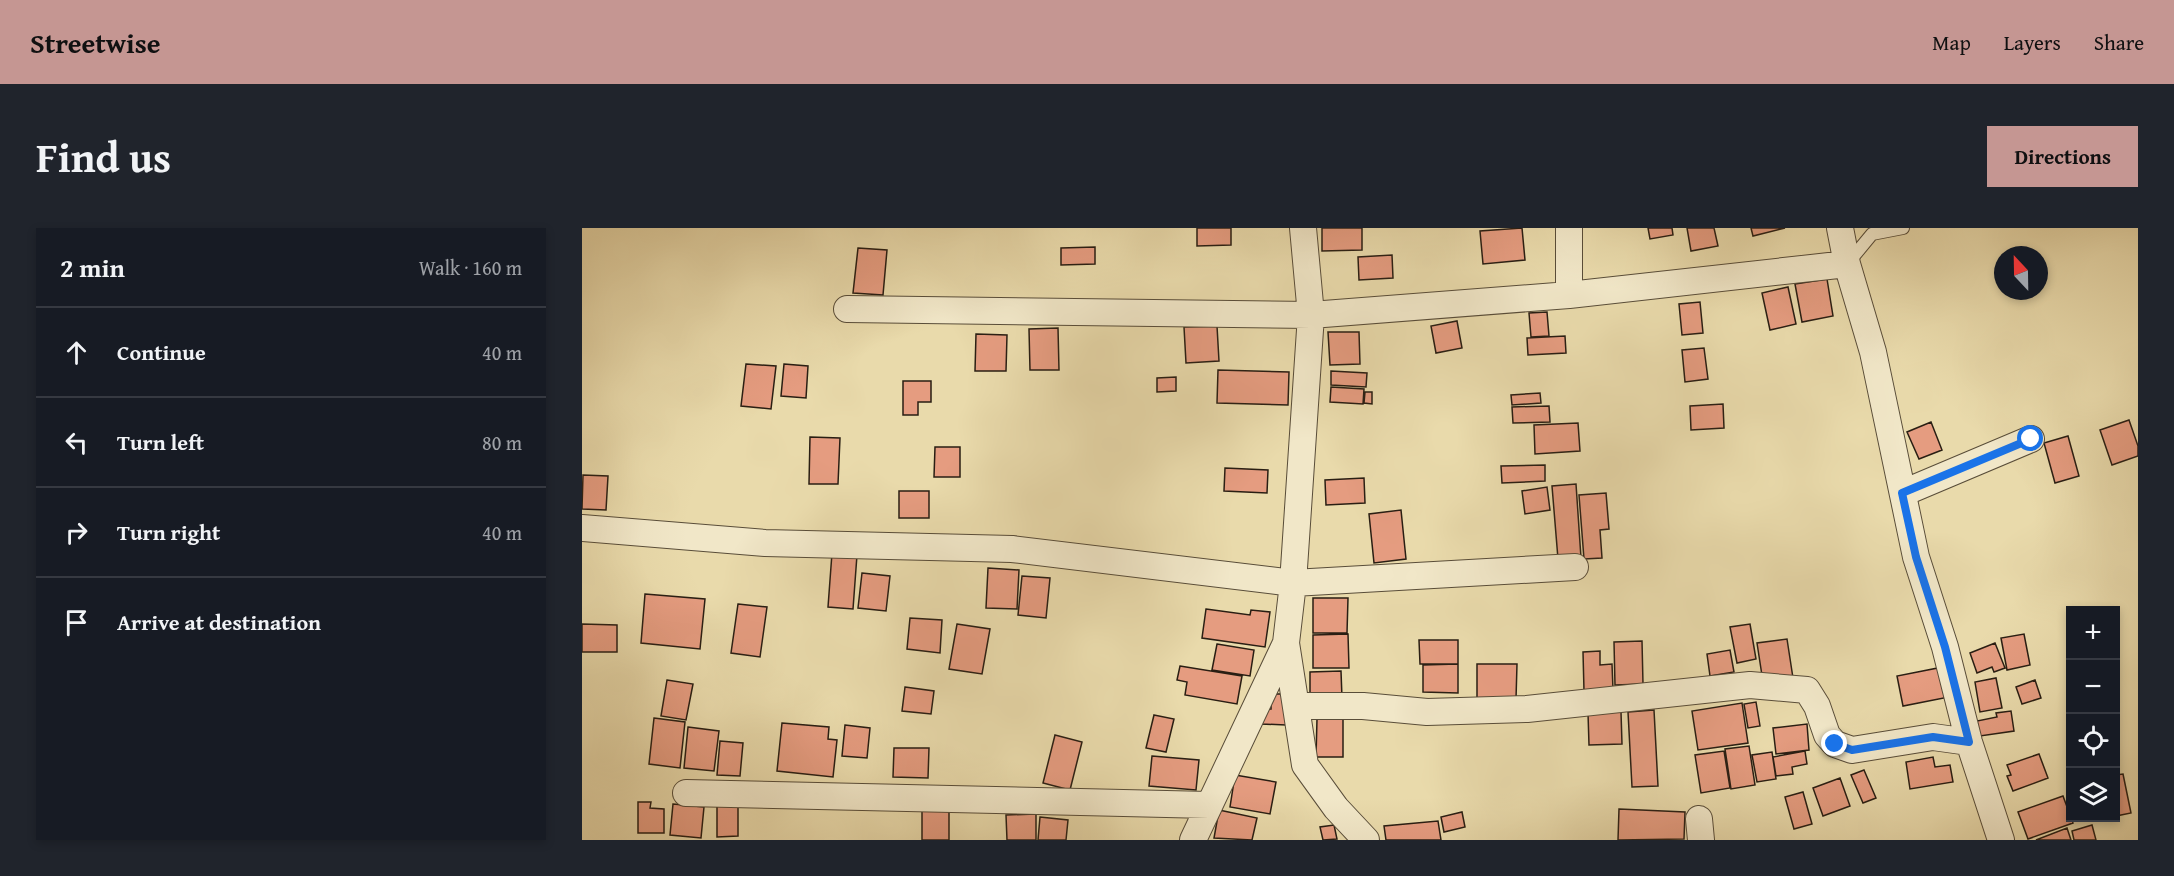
<!DOCTYPE html>
<meta charset="utf-8">
<style>
:root{--surface:#171b24;--page:#20242c;--text:#f1f3f6;--muted:#9ea1a6;--line:#363941;--accent:#c59692}
body{margin:0;font-family:"Gentium Book Plus",serif;background:var(--page);color:var(--text)}
.controls{position:absolute;right:18px;bottom:18px;display:grid;overflow:hidden;border-radius:0px;box-shadow:0 3px 9px #0003}
.controls button{width:54px;height:54px;display:grid;place-items:center;padding:0;border:0;border-bottom:2px solid var(--line);background:var(--surface);color:var(--text);font:30px sans-serif}
.compass{position:absolute;left:1412px;top:18px;width:54px;height:54px;border-radius:50%;background:var(--surface);box-shadow:0 3px 9px #0003;rotate:338deg}
.stop{position:absolute;width:18px;height:18px;margin:-14px;border:4px solid #1a73e8;border-radius:50%;background:#fff}
.stop.end{background:#1a73e8;border-color:#fff;box-shadow:0 2px 6px #0008}
.list{margin:0;padding:0;list-style:none}
h2{display:flex;justify-content:space-between;align-items:center;height:78px;margin:0;padding:0 24px;font-size:26px}
h2 small{font-size:20px;font-weight:400;color:var(--muted)}
.list li{display:grid;grid-template-columns:39px 1fr auto;gap:18px;align-items:center;box-sizing:border-box;height:90px;padding:0 24px;border-top:2px solid var(--line)}
.list b{display:block;font-size:22px;white-space:nowrap}
.list em{font-size:20px;font-style:normal;color:var(--muted)}
.icon{flex:none;width:33px;height:33px;fill:none;stroke:currentColor;stroke-width:2;stroke-linecap:round;stroke-linejoin:round}
.map{position:relative;flex:none;width:1556px;height:612px;overflow:hidden;border-radius:0px}
header{display:flex;align-items:center;gap:36px;box-sizing:border-box;height:84px;padding:0 30px;background:var(--accent);color:#111}
header strong{font-size:28px}
nav{display:flex;gap:33px;margin-inline-start:auto;font-size:21px}
.intro{display:flex;align-items:center;justify-content:space-between;box-sizing:border-box;height:144px;padding:0 36px}
h1{margin:0;font-size:42px}
.button{padding:15px 27px;border-radius:0px;background:var(--accent);color:#111;font-size:21px;font-weight:700}
main{display:flex;gap:36px;padding:0 36px}
aside{flex:1;background:var(--surface);border-radius:0px;box-shadow:0 3px 9px #0003}
.map>svg:first-child{display:block}
.building{fill:#e59c80;stroke:#291e13;stroke-width:1.5}
.lines{fill:none;stroke-linecap:round;stroke-linejoin:round}
.service-casing{stroke:#594d39;stroke-width:14}
.minor-casing{stroke:#594d39;stroke-width:28}
.service{stroke:#f1e7c8;stroke-width:12}
.minor{stroke:#f1e7c8;stroke-width:26}
.route{stroke:#1a73e8;stroke-width:8}
</style>
<header>
<strong>Streetwise</strong>
<nav><a>Map</a><a>Layers</a><a>Share</a></nav>
</header>
<div class="intro"><h1>Find us</h1><a class="button">Directions</a></div>
<main>
<aside>
<h2>2 min<small>Walk · 160 m</small></h2>
<ul class="list">
<li><svg class="icon" aria-label="ahead" viewBox="0 0 24 24"><path d="M12 20V5M6 11l6-6 6 6"/></svg><div><b>Continue</b></div><em>40 m</em></li>
<li><svg class="icon" aria-label="left" viewBox="0 0 24 24"><path d="M17 20v-9H6M10 6l-5 5 5 5"/></svg><div><b>Turn left</b></div><em>80 m</em></li>
<li><svg class="icon" aria-label="right" viewBox="0 0 24 24"><path d="M7 20v-9h11M14 6l5 5-5 5"/></svg><div><b>Turn right</b></div><em>40 m</em></li>
<li><svg class="icon" aria-label="arrive" viewBox="0 0 24 24"><path d="M6 21V4h12l-3 4 3 4H6"/></svg><div><b>Arrive at destination</b></div></li>
</ul>
</aside>
<div class="map">
<svg width="1556" height="612" viewBox="0 0 1556 612">
<rect width="100%" height="100%" fill="#e9daab"/>
<filter id="stains"><feTurbulence type="fractalNoise" baseFrequency=".00333" numOctaves="4"/><feColorMatrix values="0 0 0 0 .2 0 0 0 0 .09 0 0 0 0 .02 0 0 0 .5 -.17"/></filter>
<radialGradient id="worn" r=".72"><stop offset=".6" stop-color="#630" stop-opacity="0"/><stop offset="1" stop-color="#630" stop-opacity=".3"/></radialGradient>
<path class="building" d="M615,0H649V17L615,18Z
M740,0H780V22L740,23Z
M940,0L943,32L901,36L898,3Z
M1066,0H1090L1091,7L1068,11Z
M1105,0H1132L1136,18L1109,23Z
M1169,0H1203L1171,8Z
M513,19V36L479,37V20Z
M276,20L305,22L301,67L271,65Z
M810,27L811,50L777,52L776,29Z
M1245,51L1251,88L1220,94L1213,56Z
M1206,59L1214,96L1188,102L1180,65Z
M1118,74L1121,105L1100,107L1097,76Z
M965,84L967,108L949,109L947,85Z
M875,93L880,120L854,125L849,98Z
M635,98L637,133L604,135L602,99Z
M476,100L477,142H448L447,101Z
M746,104H777L778,136L748,137Z
M394,106L425,107L424,143H393Z
M983,108L984,125L946,127L945,110Z
M1122,120L1126,151L1103,154L1100,122Z
M164,136L194,138L189,181L159,178Z
M202,136L226,138L224,170L199,168Z
M636,142L707,144L706,177L635,175Z
M749,143L785,145L784,159L749,157Z
M594,149V163L575,164V150Z
M321,153H349V174H336V187H321Z
M749,159L782,161L781,176L748,174Z
M783,164H790V176L782,175Z
M958,165L959,175L930,177L929,167Z
M1141,176L1142,200L1109,202L1108,178Z
M967,178L968,194L931,195L930,179Z
M1547,192L1556,218V228L1530,237L1518,202Z
M1349,194L1360,222L1337,231L1325,204Z
M996,195L998,223L953,226L952,197Z
M1486,208L1497,248L1473,255L1462,215Z
M228,209L258,210L256,256H227Z
M353,219H378V249H352Z
M963,237V253L920,255L919,238Z
M643,240L686,242L685,265L642,263Z
M1,247L26,248L24,282L0,281Z
M782,250L783,275L744,277L743,252Z
M994,256L999,330L976,331L970,258Z
M965,259L968,282L943,286L940,263Z
M317,263H347V290H317Z
M1024,265L1027,301L1018,302L1020,330L1002,331L997,267Z
M819,282L824,331L792,335L787,286Z
M250,325L275,327L271,381L246,379Z
M406,340L437,342L435,381L404,380Z
M280,345L308,348L304,383L276,380Z
M440,348L468,350L464,390L436,387Z
M63,366L123,371L118,421L59,415Z
M731,370H766L765,405H731Z
M156,376L185,379L178,429L149,425Z
M624,381L668,387L669,382L688,384L683,419L620,410Z
M328,390L360,392L358,425L325,421Z
M0,396L35,397V424H0Z
M375,396L408,401L400,446L367,441Z
M1168,396L1174,431L1155,435L1148,399Z
M766,406L767,440H731V407Z
M1442,406L1448,437L1425,442L1419,410Z
M1205,411L1211,450L1181,454L1175,415Z
M837,412H876V436H838Z
M1060,413L1061,456L1033,457L1032,414Z
M1413,415L1423,440L1412,444L1410,439L1395,445L1388,425Z
M635,416L672,422L668,448L630,442Z
M1148,422L1152,444L1128,448L1125,426Z
M1018,423V437L1030,436L1031,462L1002,463L1001,424Z
M876,436V465L841,464V437Z
M895,436H935L934,471L895,470Z
M598,438L660,448L655,476L603,467L605,454L595,452Z
M1361,439L1367,469L1321,478L1315,448Z
M759,443L760,470L728,471V444Z
M1414,450L1420,480L1398,484L1393,454Z
M85,452L111,456L104,492L79,488Z
M1453,452L1459,470L1440,476L1434,459Z
M323,459L352,463L349,486L320,483Z
M689,466H705L704,497L679,496L680,481H689Z
M1174,474L1178,498L1166,500L1162,476Z
M1160,475L1166,515L1116,522L1110,483Z
M1072,482L1076,558L1050,559L1046,484Z
M1429,483L1432,503L1398,508L1395,493L1415,489L1414,485Z
M1039,484L1040,516L1007,517L1006,485Z
M572,487L592,491L584,524L564,520Z
M72,490L103,494L98,540L67,536Z
M735,491H761V529H734Z
M200,495L247,499L246,511L255,512L251,549L195,543Z
M1225,496L1227,522L1194,526L1191,500Z
M263,497L288,500L285,530L260,528Z
M106,499L137,503L132,543L102,540Z
M473,507L500,514L488,562L461,555Z
M138,513L161,515L158,548L135,547Z
M1167,518L1173,557L1149,561L1143,521Z
M312,520H347L346,550L311,549Z
M1142,523L1148,560L1119,565L1113,527Z
M1223,523L1225,536L1210,539L1211,546L1194,548L1191,529Z
M1190,524L1194,551L1175,554L1170,527Z
M1457,526L1466,550L1431,563L1425,548L1429,547L1425,537Z
M570,528L617,532L614,562L567,558Z
M1351,529L1353,539L1368,537L1371,554L1328,561L1324,534Z
M1282,542L1294,570L1281,575L1269,547Z
M1541,546L1549,585L1534,588V547Z
M653,547L694,554L688,586L648,579Z
M1258,550L1268,578L1241,588L1231,560Z
M1221,564L1230,596L1212,601L1203,569Z
M1481,568L1491,595L1446,611L1436,584Z
M56,574H69L68,580L82,581V605H56Z
M135,574H156V608L135,609Z
M91,576L122,579L119,610L88,607Z
M340,577H367V612H340Z
M1037,581L1103,584L1102,611L1036,612Z
M637,582L675,590L670,612L632,610Z
M880,584L883,599L862,604L859,589Z
M454,586V612H425L424,587Z
M458,589L486,592L484,612H456Z
M856,593L859,612H804L802,598Z
M752,597L755,611L741,612L738,599Z
M1510,597L1514,612H1492L1490,603Z
M1485,600L1489,612H1454Z"/>
<g class="lines">
<g class="service-casing">
<path id="service" d="M1266,35L1290,6L1321,0"/>
</g>
<g class="minor-casing">
<path id="minor" d="M987,0V67
M1258,0L1265,36L1291,124L1334,329L1363,419L1387,514L1419,612
M265,81L729,87L987,67L1265,36
M1321,265L1449,211
M0,300L183,315L430,321L711,355L993,339
M704,415L723,537L754,580L784,612
M714,478H781L845,484L945,481L1168,457L1225,462L1235,478L1245,507L1253,516L1270,522L1351,509L1387,514
M104,565L627,577
M1117,591L1119,612
M611,612L704,415L711,355L729,87L721,0"/>
</g>
<use href="#service" class="service"/>
<use href="#minor" class="minor"/>
</g>
<g class="lines">
<path class="route" d="M1253,516L1270,522L1351,509L1387,514L1363,419L1334,329L1320,265L1449,211"/>
</g>
<rect width="100%" height="100%" filter="url(#stains)"/>
<rect width="100%" height="100%" fill="url(#worn)"/>
</svg>
<div class="controls">
<button>+</button>
<button>−</button>
<button><svg class="icon" aria-label="locate" viewBox="0 0 24 24"><circle cx="12" cy="12" r="6"/><path d="M12 2v4M12 18v4M2 12h4M18 12h4"/></svg></button>
<button><svg class="icon" aria-label="layers" viewBox="0 0 24 24"><path d="M12 4l9 5-9 5-9-5zM3 14l9 5 9-5"/></svg></button>
</div>
<svg class="compass" viewBox="-18 -18 36 36"><path d="M0-13l5 13h-10z" fill="#e53935"/><path d="M0 13l5-13h-10z" fill="#9ea1a6"/></svg>
<div class="stop" style="left:1449px;top:211px"></div>
<div class="stop end" style="left:1253px;top:516px"></div>
</div>
</main>
